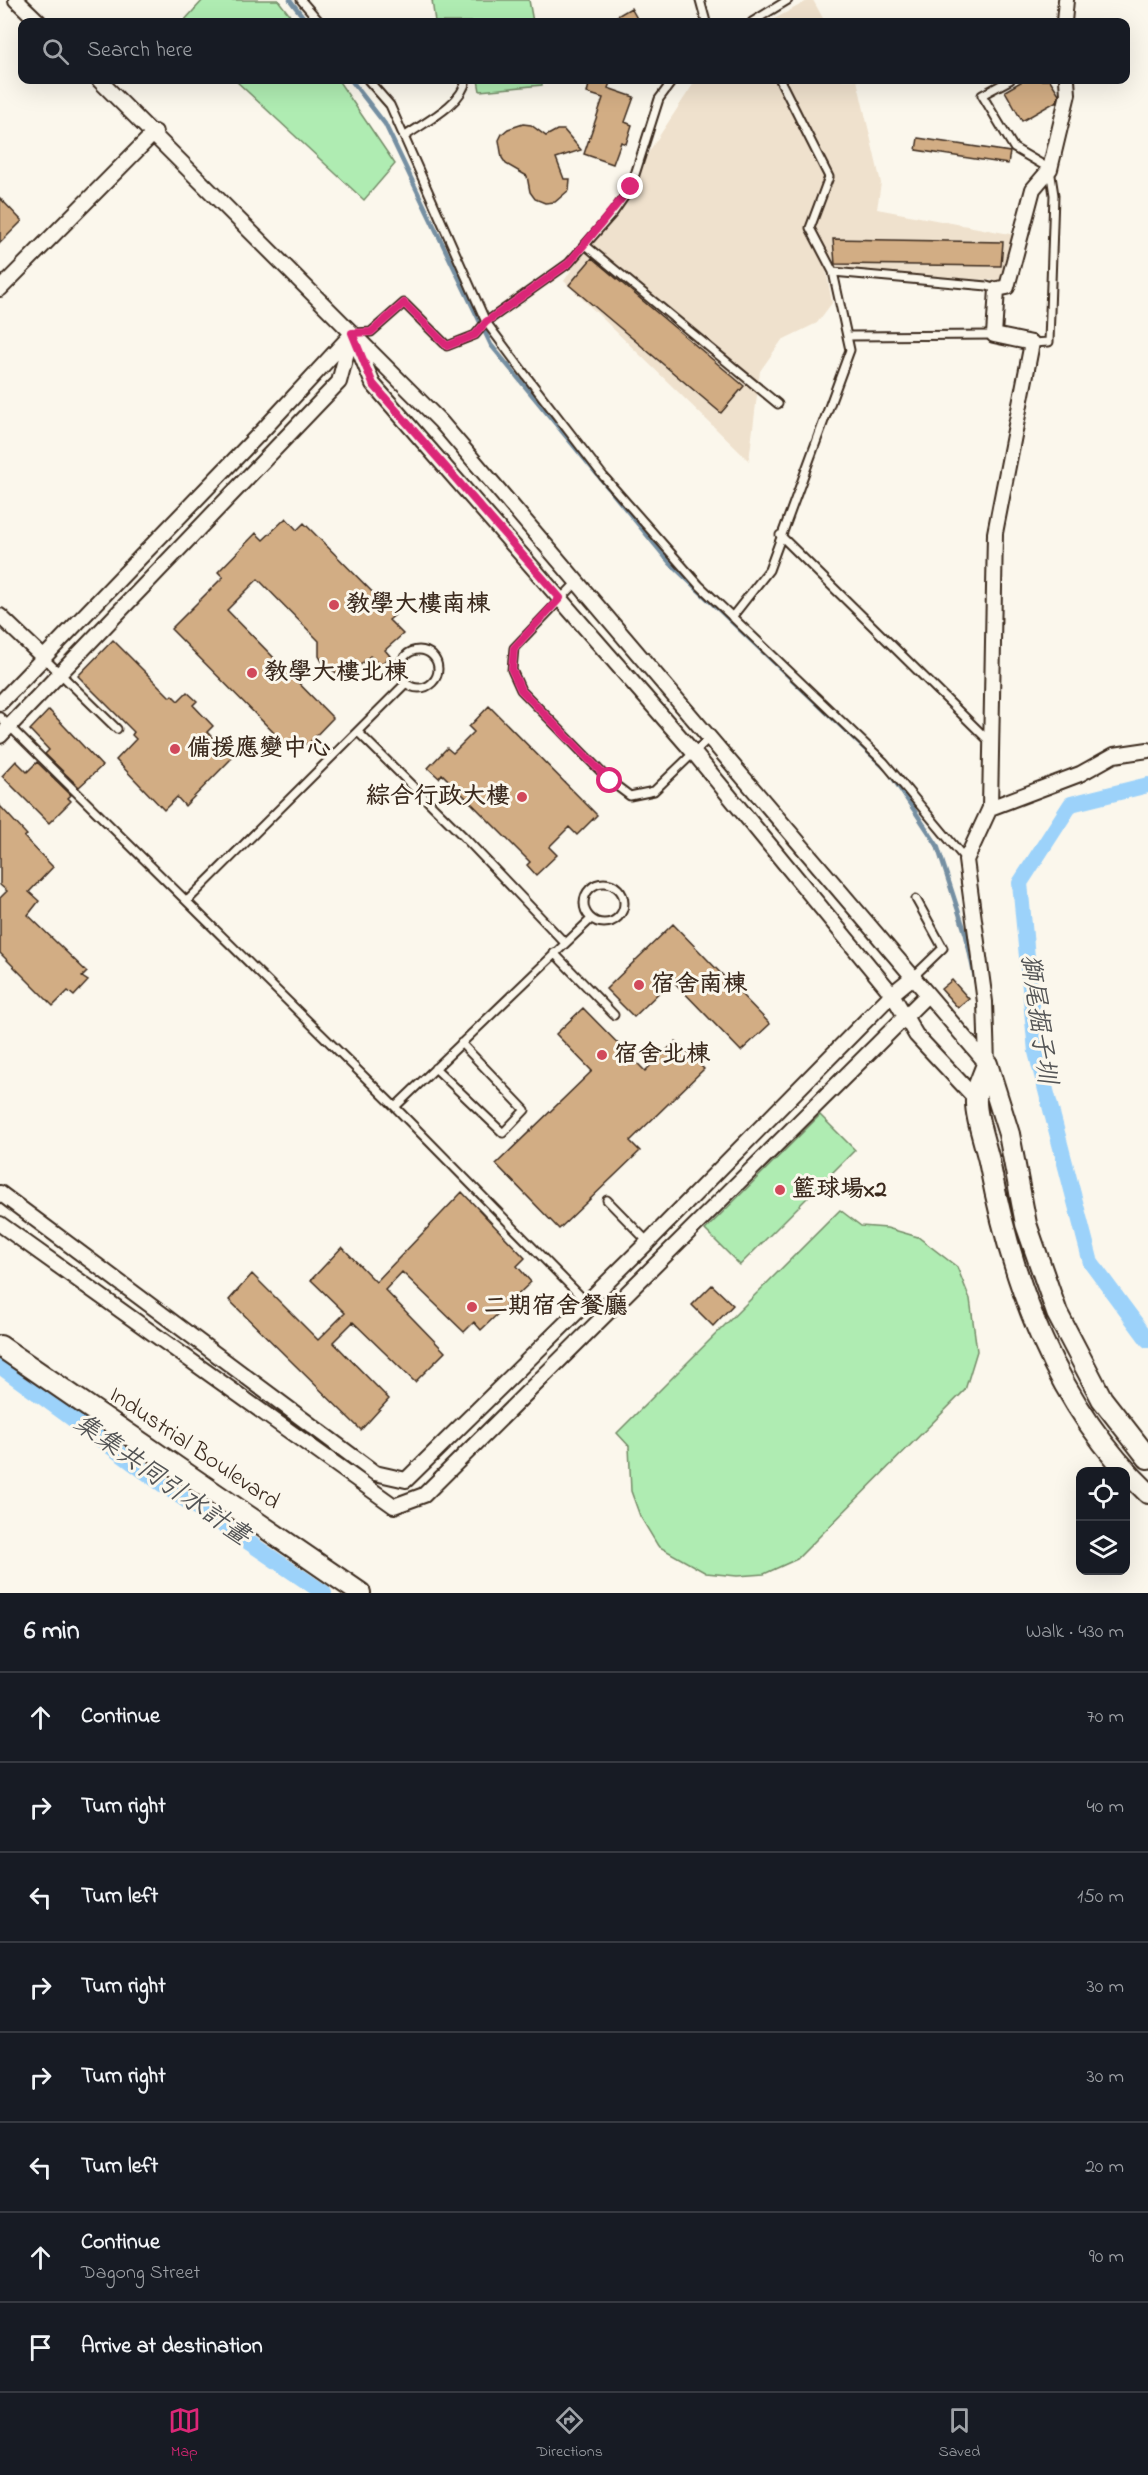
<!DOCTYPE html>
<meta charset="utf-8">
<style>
:root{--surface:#171b24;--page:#20242c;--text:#f1f3f6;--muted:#9ea1a6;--line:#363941;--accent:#db2777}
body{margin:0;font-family:"Indie Flower","LXGW WenKai TC",sans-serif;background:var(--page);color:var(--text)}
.controls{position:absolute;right:18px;bottom:18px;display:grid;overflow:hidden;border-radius:12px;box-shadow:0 6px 24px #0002}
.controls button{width:54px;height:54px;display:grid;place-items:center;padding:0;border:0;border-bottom:2px solid var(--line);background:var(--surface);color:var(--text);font:30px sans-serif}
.stop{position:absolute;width:18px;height:18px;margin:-14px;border:4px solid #db2777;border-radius:50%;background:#fff}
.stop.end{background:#db2777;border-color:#fff;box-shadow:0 2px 6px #0008}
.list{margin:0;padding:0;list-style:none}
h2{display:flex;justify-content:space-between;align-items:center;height:78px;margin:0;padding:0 24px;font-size:26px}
h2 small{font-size:20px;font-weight:400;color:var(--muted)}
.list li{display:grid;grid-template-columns:39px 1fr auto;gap:18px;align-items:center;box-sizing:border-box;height:90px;padding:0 24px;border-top:2px solid var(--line)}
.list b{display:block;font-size:22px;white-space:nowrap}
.list p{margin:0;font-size:20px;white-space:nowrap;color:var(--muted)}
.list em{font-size:20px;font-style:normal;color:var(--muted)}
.icon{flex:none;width:33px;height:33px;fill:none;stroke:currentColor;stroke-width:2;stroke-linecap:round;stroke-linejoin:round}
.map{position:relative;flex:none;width:1148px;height:1593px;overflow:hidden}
.search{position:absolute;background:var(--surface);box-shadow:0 6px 24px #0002;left:18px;right:18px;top:18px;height:66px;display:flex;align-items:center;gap:15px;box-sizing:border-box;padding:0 21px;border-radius:12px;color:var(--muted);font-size:22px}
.sheet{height:798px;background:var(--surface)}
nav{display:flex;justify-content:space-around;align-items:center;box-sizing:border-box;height:84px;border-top:2px solid var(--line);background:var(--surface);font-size:16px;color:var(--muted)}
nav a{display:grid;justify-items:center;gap:3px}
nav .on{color:var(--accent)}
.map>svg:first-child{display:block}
.built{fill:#efe1cd}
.green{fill:#afecb2;stroke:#758b68;stroke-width:1.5}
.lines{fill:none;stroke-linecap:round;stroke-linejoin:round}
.stream{stroke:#758fa2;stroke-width:4.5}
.canal{stroke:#9cd2fa;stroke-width:16}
.building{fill:#d2ad84;stroke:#3b2a1e;stroke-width:1.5}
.lane-casing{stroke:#3b2a1e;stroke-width:11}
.street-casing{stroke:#3b2a1e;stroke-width:18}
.secondary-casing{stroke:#3b2a1e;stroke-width:24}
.lane{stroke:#fbf7ec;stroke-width:7}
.street{stroke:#fbf7ec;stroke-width:14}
.secondary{stroke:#fbf7ec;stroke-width:20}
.route{stroke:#db2777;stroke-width:8}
.poi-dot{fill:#d1495b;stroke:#fbf7ec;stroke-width:2}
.labels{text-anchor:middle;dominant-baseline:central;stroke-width:6;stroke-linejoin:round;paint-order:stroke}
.poi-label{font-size:24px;font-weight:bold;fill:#3b2a1e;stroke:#fbf7ec;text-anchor:start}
.street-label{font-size:24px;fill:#3b2a1e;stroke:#fbf7ec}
.water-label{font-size:26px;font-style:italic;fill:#535455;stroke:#fbf7ec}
</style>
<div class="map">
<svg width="1148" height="1593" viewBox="0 0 1148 1593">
<rect width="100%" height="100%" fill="#fbf7ec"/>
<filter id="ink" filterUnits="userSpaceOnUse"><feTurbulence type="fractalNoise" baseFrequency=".0167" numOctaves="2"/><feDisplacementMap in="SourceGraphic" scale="12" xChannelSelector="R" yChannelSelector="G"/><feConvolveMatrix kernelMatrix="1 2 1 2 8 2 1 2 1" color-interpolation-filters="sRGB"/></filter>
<g filter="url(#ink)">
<path class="built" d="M809,0H813L825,22H769Z
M696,80H857L881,183L877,209L1015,235L1000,281L826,269L832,303L817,323L782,340L760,371L749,461L564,281Z"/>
<path class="green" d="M203,0H278L295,22H183Z
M432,0H529L533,22H435Z
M235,80H338L395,164L364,200Z
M478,80H542V85L480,91Z
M820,1115L855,1150L740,1265L705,1230Z
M840,1210L861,1226L887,1228L918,1237L957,1267L970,1299L977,1351L965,1390L797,1559L764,1574L737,1576L706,1573L658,1546L640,1516L631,1491L629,1446L617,1433Z"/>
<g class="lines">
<path class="stream" d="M290,0L307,22
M351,80L385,124L491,345L670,563L889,772L937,845L966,935L976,983"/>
<path class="canal" d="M1148,785L1071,804L1020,883L1036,1052L1091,1263L1148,1340
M0,1366L162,1484L324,1593"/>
</g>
<path class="building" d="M631,8L639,22H607Z
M590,80H611L608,88L634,97L625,122L632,125L626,144L621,142L613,164L584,154L603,98L587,93Z
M1024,80H1050L1059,94L1057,101L1022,121L1005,91Z
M523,124L531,125L546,136L557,130H564L581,150L556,158L564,179H570L569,190L555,202L545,203L535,199L530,192L527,176L506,164L502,158L499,140L502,134L508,129Z
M918,138L1010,152L1008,164L916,150Z
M0,198L22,221L0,243Z
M833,239L1003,242L1001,266L835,264Z
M592,258L744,386L721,413L569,285Z
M286,518L297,530L304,523L395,615L389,620L403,634L385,650L390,656L380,665L370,656L355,670L338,674L324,665L319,656V641L258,579L227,610L333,718L307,745L298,737L288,747L171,629L223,577L218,572L256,533L263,540Z
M113,640L170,697L172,695L178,701L187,692L197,701L193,705L213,726L207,732L232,758L185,806L177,797L164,810L116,760L136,739L132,735L134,732L78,676Z
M489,706L597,815L577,835L569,827L549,847L557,855L536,875L527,865L530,862L442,774L439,778L428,768L447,748L453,753L474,732L469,727Z
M49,710L102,766L79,787L45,754L49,750L30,730Z
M16,761L27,772L37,762L71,795L68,798L71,801L49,823L2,776Z
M0,806L27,835L24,837L53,867L29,892L39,901L28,915L87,972L82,977L88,981L74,996L68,991L53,1006L0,953V898L7,891L0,885Z
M673,924L770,1024L741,1051L672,980L634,1017L606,989Z
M952,980L969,999L958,1008L941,989Z
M583,1008L645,1071L676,1041L704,1069L630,1141L640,1151L559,1229L496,1164L592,1071L556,1034Z
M462,1192L525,1258L517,1266L531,1282L481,1330L474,1322L464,1332L402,1272L385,1290L445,1352L415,1382L353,1322L333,1342L389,1399L361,1430L229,1300L252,1274L318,1340L345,1313L311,1280L342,1247L376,1282Z
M712,1285L733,1305L713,1326L692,1305Z"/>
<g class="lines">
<g class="lane-casing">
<path id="lane" d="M301,0L320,22
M700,0L706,22
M752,22L788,0
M368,80L390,105L486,322L527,377L604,477L699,585L884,762L966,860
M1010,80L982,95L1014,148L1050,169L1054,195L1049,342L1032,343
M404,137C423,123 462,105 466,80
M585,245L778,404
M833,272L987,286L997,289
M355,333L371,332L404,303L447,346L475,335L486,322L569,263L613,213L631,187L659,99L673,80
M849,336L994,335
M780,535L990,742
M578,581L514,648L512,670L521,690L610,781L630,796L654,791L709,738
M732,617L769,570L850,350L833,272L810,228L829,177L780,80
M400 669a19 19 0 1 1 38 0a19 19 0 1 1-38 0Z
M44,658L117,729
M0,717L395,1107L602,1318
M358,732L464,837L564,942
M584 903a20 20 0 1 1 40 0a20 20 0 1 1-40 0Z
M187,901L406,683
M554,953L614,1015
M914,976L943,948L916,899
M435,1068L503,1133L525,1110L461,1043
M395,1107L591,919
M607,1200L648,1242"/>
</g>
<g class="street-casing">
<path id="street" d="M16,0L39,22
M1064,22L1066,0
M99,80L440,421L987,1064
M0,289L155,132
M354,338L373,384L694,753L892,994L916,1035L975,1098
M0,616L44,658
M0,703L263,430L351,335
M0,736L339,382L352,333
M990,808L995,533L1032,343L994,335L997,289L1007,287L1033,189L1050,169L1068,94L1067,80
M987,1064L985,1002L966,860L990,808L1080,774L1114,755L1148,750
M0,1193L375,1473L406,1480L648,1242L892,994L914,976
M0,1224L394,1506L424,1495L927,995"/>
</g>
<g class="secondary-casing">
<path id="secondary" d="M987,1064C984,1074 976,1088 976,1099C975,1116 985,1143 989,1161C1012,1283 1056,1406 1148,1493
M987,1064L1009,1134L1026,1224L1057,1313L1102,1399L1148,1458
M0,1346L360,1593"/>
</g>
<use href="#lane" class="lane"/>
<use href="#street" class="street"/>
<use href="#secondary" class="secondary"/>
</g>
</g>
<g class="lines" filter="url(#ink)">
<path class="route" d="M610,781L521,690L512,670L514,648L560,598L373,384L352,333L371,332L404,303L447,346L475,335L486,322L569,263L631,187"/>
</g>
<g class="poi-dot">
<circle cx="334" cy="605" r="6"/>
<circle cx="252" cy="673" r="6"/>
<circle cx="175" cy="749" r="6"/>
<circle cx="522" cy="797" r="6"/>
<circle cx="639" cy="985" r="6"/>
<circle cx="602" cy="1055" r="6"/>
<circle cx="780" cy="1190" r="6"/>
<circle cx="472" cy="1307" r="6"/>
</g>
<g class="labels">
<g class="poi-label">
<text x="346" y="605">教學大樓南棟</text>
<text x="264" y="673">教學大樓北棟</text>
<text x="187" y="749">備援應變中心</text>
<text x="510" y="797" text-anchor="end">綜合行政大樓</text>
<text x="651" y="985">宿舍南棟</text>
<text x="614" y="1055">宿舍北棟</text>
<text x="792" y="1190">籃球場x2</text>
<text x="484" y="1307">二期宿舍餐廳</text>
</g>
<g class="street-label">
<text transform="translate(194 1449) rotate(34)">Industrial Boulevard</text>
</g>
<g class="water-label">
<text transform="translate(1037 1019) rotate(82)">獅尾掘子圳</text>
<text transform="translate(161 1481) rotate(35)">集集共同引水計畫</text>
</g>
</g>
</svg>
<div class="controls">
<button><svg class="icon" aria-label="locate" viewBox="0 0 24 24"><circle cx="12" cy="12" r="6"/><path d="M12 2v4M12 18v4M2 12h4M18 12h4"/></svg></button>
<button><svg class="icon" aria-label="layers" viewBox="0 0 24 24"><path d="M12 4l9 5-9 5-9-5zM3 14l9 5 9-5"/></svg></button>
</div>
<div class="stop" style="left:610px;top:781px"></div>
<div class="stop end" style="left:631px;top:187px"></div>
<div class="search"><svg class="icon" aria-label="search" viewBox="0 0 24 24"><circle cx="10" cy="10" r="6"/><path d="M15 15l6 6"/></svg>Search here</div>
</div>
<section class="sheet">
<h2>6 min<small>Walk · 430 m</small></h2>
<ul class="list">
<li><svg class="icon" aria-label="ahead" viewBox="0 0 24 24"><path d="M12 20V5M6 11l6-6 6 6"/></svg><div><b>Continue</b></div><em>70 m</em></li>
<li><svg class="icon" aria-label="right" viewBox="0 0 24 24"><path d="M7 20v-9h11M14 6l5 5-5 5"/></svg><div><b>Turn right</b></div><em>40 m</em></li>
<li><svg class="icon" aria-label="left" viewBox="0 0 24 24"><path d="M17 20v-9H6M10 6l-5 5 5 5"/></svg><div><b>Turn left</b></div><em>150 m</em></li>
<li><svg class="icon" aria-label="right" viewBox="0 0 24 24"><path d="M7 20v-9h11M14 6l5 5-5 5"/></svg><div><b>Turn right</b></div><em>30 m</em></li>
<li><svg class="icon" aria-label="right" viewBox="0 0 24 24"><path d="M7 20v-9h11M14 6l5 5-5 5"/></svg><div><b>Turn right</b></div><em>30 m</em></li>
<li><svg class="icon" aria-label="left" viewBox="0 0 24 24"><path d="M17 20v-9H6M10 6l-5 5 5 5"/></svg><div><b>Turn left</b></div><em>20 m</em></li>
<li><svg class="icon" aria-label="ahead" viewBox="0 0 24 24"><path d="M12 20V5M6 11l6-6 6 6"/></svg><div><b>Continue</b><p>Dagong Street</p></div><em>90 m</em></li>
<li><svg class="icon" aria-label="arrive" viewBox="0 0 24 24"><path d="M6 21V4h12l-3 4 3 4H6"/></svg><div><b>Arrive at destination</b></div></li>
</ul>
</section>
<nav>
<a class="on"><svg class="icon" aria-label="map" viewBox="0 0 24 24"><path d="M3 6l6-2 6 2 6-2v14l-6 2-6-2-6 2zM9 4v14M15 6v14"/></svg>Map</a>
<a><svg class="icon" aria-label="directions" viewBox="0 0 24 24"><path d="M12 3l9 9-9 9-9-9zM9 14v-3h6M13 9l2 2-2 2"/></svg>Directions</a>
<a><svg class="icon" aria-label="saved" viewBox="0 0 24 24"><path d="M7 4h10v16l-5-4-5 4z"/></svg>Saved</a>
</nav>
